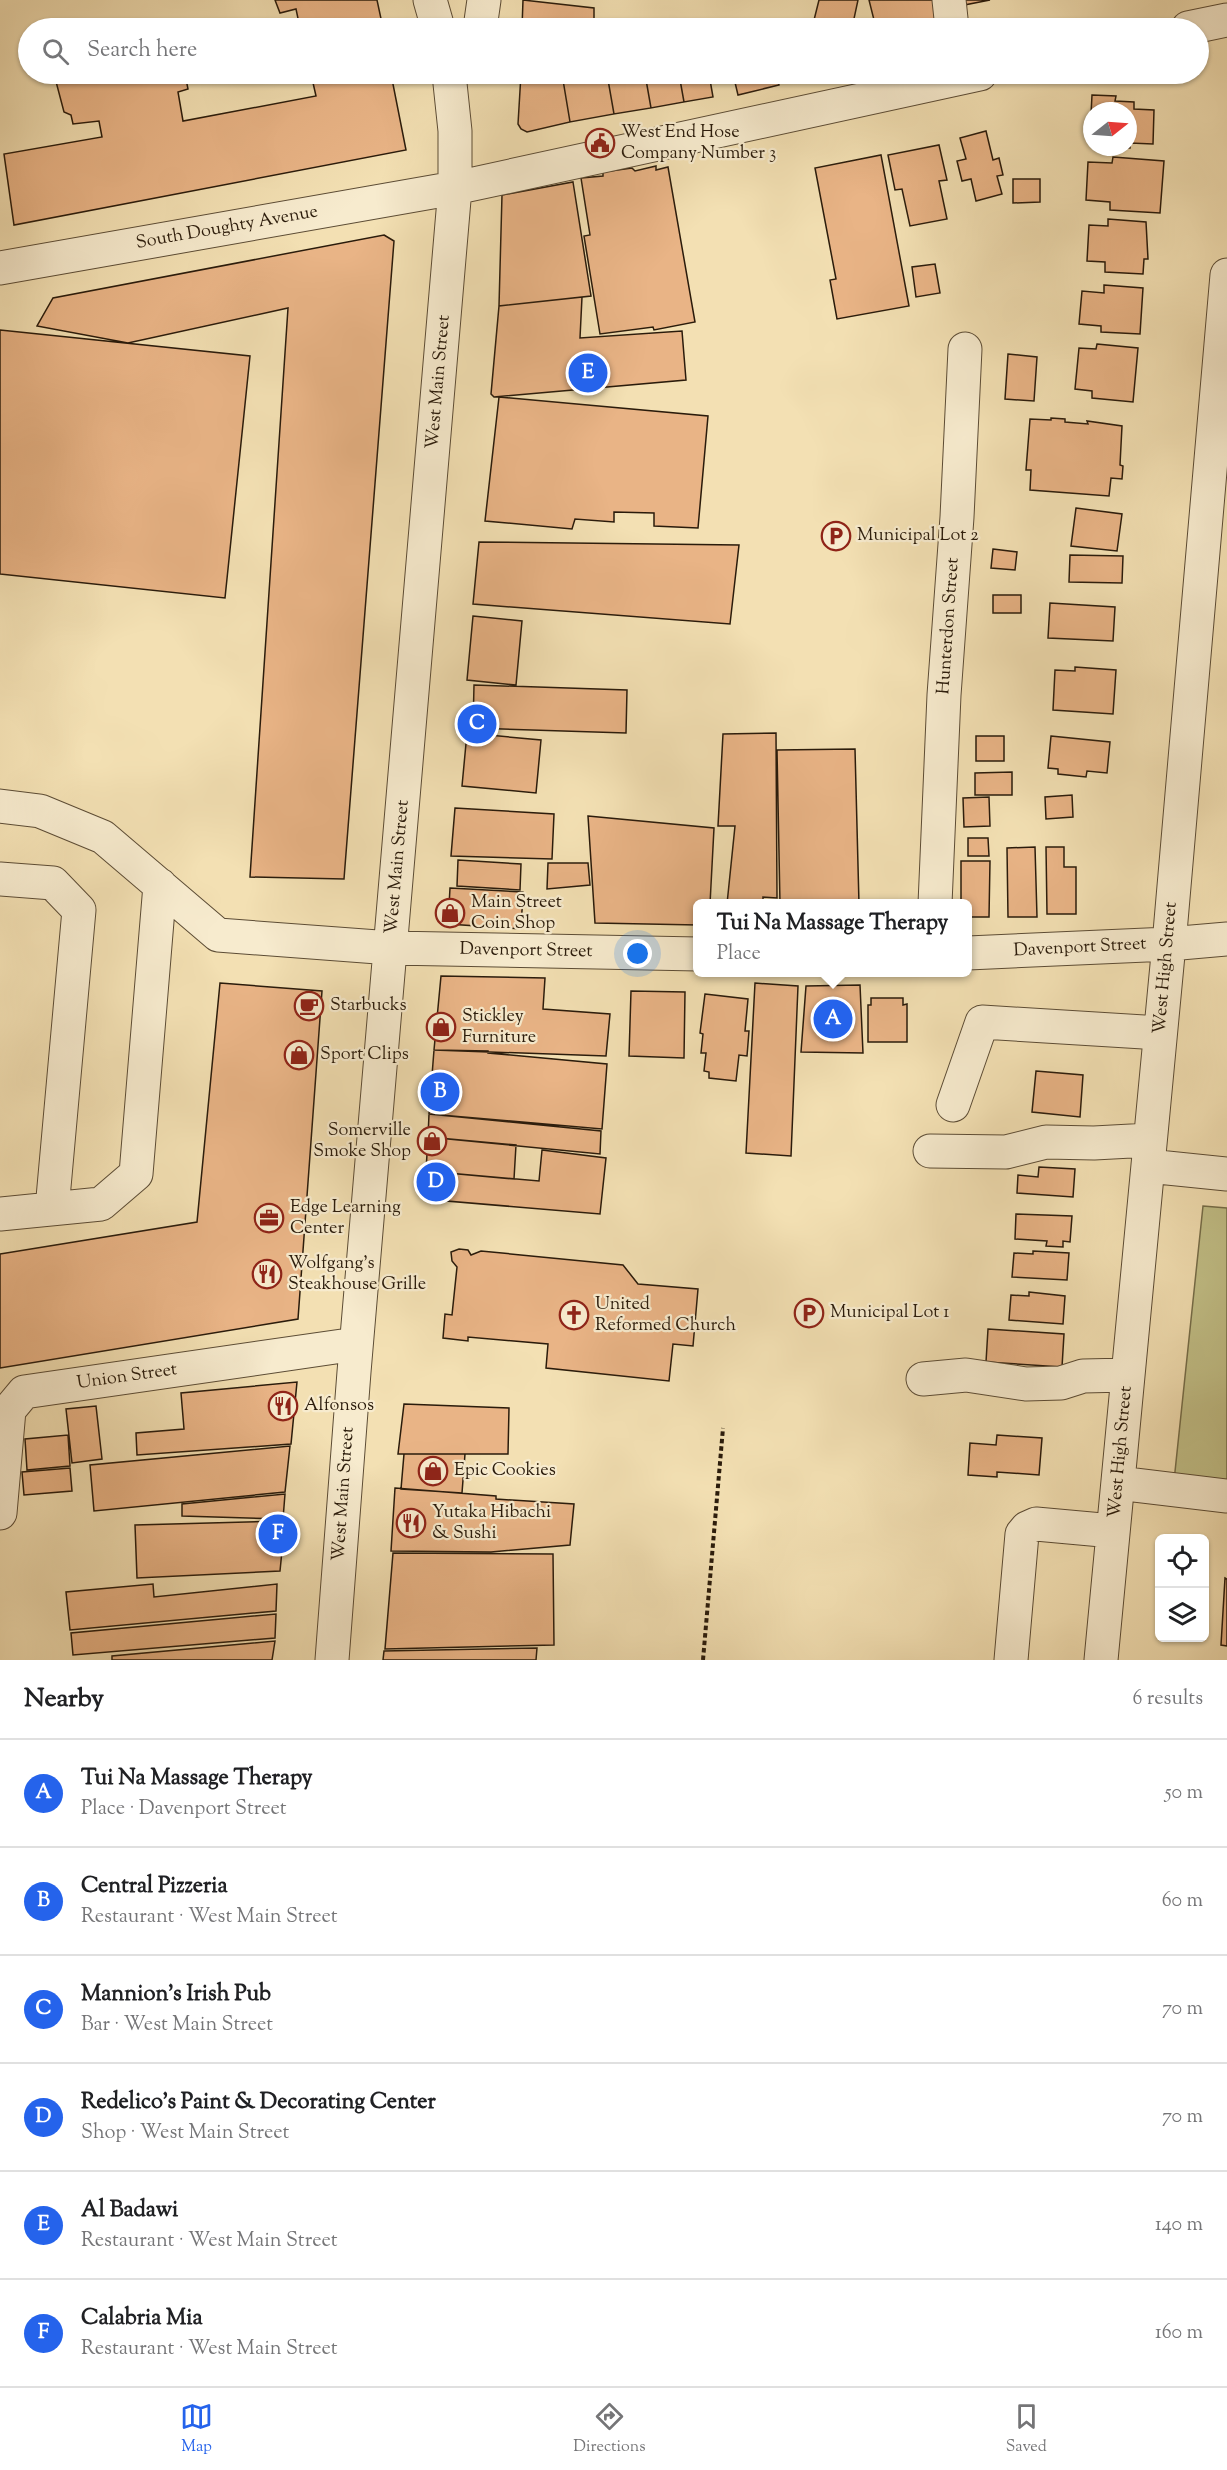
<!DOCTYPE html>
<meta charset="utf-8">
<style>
:root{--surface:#fff;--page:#f2f2f2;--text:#202124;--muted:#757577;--line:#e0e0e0;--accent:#2563eb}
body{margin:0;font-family:"Sorts Mill Goudy",serif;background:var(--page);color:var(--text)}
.controls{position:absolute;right:18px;bottom:18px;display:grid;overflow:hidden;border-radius:9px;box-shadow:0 2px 4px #0004}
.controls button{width:54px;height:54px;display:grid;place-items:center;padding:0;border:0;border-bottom:2px solid var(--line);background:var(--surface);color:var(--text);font:30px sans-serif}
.compass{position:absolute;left:1083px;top:102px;width:54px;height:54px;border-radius:50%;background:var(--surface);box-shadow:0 2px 4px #0004;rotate:73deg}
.you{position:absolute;left:638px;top:954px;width:21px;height:21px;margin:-15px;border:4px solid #fff;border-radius:50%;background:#1a73e8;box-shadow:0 0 0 9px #1a73e833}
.badge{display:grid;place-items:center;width:39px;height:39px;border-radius:50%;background:var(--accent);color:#fff;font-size:20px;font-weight:700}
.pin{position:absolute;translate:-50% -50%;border:3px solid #fff;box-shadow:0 2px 6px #0006}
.popup{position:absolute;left:693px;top:899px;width:279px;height:78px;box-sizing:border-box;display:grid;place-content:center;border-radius:9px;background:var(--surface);filter:drop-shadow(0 2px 4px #0005);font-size:20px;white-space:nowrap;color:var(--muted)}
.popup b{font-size:22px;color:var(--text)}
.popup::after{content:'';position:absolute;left:50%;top:100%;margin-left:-12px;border:12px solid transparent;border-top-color:var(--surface)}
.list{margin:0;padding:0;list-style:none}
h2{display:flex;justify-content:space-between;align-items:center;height:78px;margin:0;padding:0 24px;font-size:26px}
h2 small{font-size:20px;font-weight:400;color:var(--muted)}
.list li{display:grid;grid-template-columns:39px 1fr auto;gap:18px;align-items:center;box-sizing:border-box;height:108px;padding:0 24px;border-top:2px solid var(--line)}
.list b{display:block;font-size:22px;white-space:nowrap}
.list p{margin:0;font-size:20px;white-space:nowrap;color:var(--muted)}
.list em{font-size:20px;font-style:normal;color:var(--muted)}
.icon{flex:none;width:33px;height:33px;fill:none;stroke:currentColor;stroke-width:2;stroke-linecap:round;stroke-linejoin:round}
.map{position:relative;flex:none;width:1227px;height:1660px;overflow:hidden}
.search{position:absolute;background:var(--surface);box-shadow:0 2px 4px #0004;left:18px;right:18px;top:18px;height:66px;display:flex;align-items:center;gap:15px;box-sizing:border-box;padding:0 21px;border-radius:33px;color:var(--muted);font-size:22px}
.sheet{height:726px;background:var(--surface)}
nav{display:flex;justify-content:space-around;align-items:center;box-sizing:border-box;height:84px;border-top:2px solid var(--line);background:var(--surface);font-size:16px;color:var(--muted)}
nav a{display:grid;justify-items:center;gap:3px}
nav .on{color:var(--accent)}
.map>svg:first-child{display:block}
.green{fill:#c2c088;stroke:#766e4a;stroke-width:1.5}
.building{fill:#e9b486;stroke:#2a1b0b;stroke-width:1.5}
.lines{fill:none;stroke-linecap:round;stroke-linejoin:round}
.minor-casing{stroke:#5c4c35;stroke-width:35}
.path{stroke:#2a1b0b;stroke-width:4;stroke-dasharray:4.5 3;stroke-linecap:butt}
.minor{stroke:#f7ebce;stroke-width:33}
.labels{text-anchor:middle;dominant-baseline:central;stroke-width:4.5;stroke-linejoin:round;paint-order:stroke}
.poi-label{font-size:18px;fill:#2a1b0b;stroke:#f7ebce;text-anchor:start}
.street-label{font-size:18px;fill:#2a1b0b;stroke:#f7ebce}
</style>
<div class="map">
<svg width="1227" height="1660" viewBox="0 0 1227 1660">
<rect width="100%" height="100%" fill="#f3e0b3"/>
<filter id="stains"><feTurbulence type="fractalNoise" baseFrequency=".00333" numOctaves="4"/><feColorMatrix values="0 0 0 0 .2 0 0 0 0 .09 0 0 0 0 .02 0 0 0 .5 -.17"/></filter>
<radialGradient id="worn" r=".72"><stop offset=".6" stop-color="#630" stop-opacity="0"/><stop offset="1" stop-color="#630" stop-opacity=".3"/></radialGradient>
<path class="green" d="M1203,1206L1227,1208V1486L1174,1481Z"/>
<path class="building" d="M275,0H377L383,28H300L296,9L280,13Z
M523,0L594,8V28H522Z
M819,0H858L852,28H812Z
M869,0H936L941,19L900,28H876Z
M958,0H990L959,6Z
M54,74H185L188,89L178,92L183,121L316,96L311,74H391L406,150L14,225L4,154L102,137L99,121L73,124L71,115L64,112Z
M521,74H562L570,122L527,132L521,129L518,124Z
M562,74H607L614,114L570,122Z
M607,74H645L651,108L614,114Z
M645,74H679L684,102L651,108Z
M679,74H709L713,97L684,102Z
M733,74H777L779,85L738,95Z
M1092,95L1116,96L1115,101L1134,102V109L1154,110L1153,144L1130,143V148L1110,147H1128V111H1092L1090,134Z
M986,131L993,160L999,158L1003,175L997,176L1002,194L976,201L971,179L962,181L957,161L966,159L960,138Z
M939,145L947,180L939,181L947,219L910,226L902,189L895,190L888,155Z
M881,155L909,306L837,319L830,280L836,279L815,168Z
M1113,157L1164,161L1160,213L1110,210V202L1086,200L1088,162L1112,163Z
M656,166V170L668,167L695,322L654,330L653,327L600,334L584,236L590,235L581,178L603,176V172L632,168L635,171Z
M1013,179H1040V202L1013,203Z
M573,182L591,296L499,306L502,195Z
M1108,219L1146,222L1148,259H1144L1143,274L1105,272V262L1087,261L1089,225L1108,226Z
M384,235L394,241L344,879L250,877L288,308L128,343L37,326L53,298Z
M935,264L940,293L916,297L912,267Z
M1104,285L1143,288L1140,334L1101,332V326L1079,324L1082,291L1104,293Z
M582,297L580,338L682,331L686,380L494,397L491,394L499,306Z
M0,330L250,356L225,598L0,574Z
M1097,344L1138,348L1133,402L1092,398V391L1075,389L1079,348L1096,349Z
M1008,354L1037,357L1034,401L1005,399Z
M499,397L708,416L698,528L654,526V513L614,512V522L575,519L572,529L485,521Z
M1051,418L1065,419V422L1088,424L1087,421L1122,426L1120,465L1123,466L1122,479L1111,478L1109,496L1030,490L1031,470H1026L1030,419L1051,420Z
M1076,508L1122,514L1117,551L1071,546Z
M479,542L739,545L730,624L473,604Z
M993,549L1017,552L1015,570L991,568Z
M1070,555L1123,556L1122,583L1069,582Z
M993,595H1021V613H993Z
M1050,603L1115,607L1113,641L1048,638Z
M473,616L522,621L516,685L467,680Z
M1075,667L1116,670L1113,714L1053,710L1055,670L1075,671Z
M474,685L627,690L626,733L473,728Z
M467,733L541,740L536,793L462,786Z
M776,733L777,898L763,897V904H727L735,826H718L723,734Z
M976,736H1004V761H976Z
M1051,736L1110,742L1107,773L1087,771L1086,777L1058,774V769L1048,768Z
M855,749L859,904H780L777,750Z
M1012,772V795H975V773Z
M1072,795L1073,817L1046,819L1045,797Z
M989,797L990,826L964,827L963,798Z
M455,808L554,814L552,859L451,856Z
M588,816L714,828L710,904H698V925L595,923Z
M968,838H988L989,856H968Z
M1035,847L1037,917H1008L1007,848Z
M1046,847H1064V867H1076V914H1047Z
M458,860L521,864L520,890L457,886Z
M961,861H990L989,917H968V904H961Z
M548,863H588L590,885L547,889Z
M450,888L523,892L521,929L448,924Z
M441,976L545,978L543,1009L610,1014L606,1056L434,1050Z
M220,983L322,991L298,1319L0,1368V1254L197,1222Z
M755,983L798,986L791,1156L746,1153Z
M860,985L863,1053L801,1052L806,986Z
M631,991L685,992L684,1058L629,1056Z
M705,994L748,999L745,1031H749L747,1056L739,1055L736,1081L709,1078V1072L704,1071L706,1053H701L703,1034L700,1033Z
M871,998H903V1005L907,1004V1042H868V1005H871Z
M434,1050L488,1051V1053L607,1064L602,1129L429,1114Z
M1036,1071L1083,1075L1080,1117L1032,1112Z
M429,1114L601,1131L600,1154L428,1137Z
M428,1137L516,1145L514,1179L426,1171Z
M542,1150L606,1158L600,1214L423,1199L426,1171L539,1181Z
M1039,1167L1075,1169L1073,1197L1017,1193L1018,1175L1038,1177Z
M1016,1214L1072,1216L1070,1242L1063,1241V1247L1046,1246L1047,1241L1015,1239Z
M459,1249L468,1250L471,1255L481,1251L623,1265L638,1284L698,1289L693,1346L673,1344L669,1381L546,1368L548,1344L468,1337V1341L443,1338L445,1314L452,1315L457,1267L452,1261L451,1252Z
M1033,1251L1069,1253L1067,1280L1012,1277L1014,1253L1033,1254Z
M1029,1292L1065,1296L1063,1324L1009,1320L1011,1295L1029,1296Z
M988,1329L1064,1334L1062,1367L986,1362Z
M297,1382L291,1444L137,1455L136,1433L184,1429L181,1393Z
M404,1404L509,1408L508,1454H398Z
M96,1406L102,1459L72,1463L66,1409Z
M68,1435L70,1466L27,1470L25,1439Z
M997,1435L1042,1438L1039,1475L997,1472V1477L968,1475L970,1443L996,1445Z
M290,1446L285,1492L94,1511L90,1465Z
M404,1454H465L462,1493L401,1489Z
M70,1468L72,1491L24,1495L22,1472Z
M395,1488L496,1496V1499L574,1504L570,1545L491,1552L391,1551Z
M285,1494L283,1519L182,1516V1504Z
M285,1521L280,1571L137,1578L135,1525Z
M393,1553L553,1554L554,1645L385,1649Z
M1225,1578L1227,1579V1646L1221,1645Z
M153,1584L154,1597L277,1584L276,1611L70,1630L66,1592Z
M276,1614L275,1638L73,1655L71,1633Z
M275,1641L272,1660H112V1656Z
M537,1648L536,1660H383L384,1651Z"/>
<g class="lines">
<g class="minor-casing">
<path id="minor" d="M430,0L438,28
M949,0L952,28
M480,28L484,0
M1188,28L1227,20
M0,268L455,188L980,74
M0,806L40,811L103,837L218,935L391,948L698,954
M0,879L53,883L79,910L52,1209
M935,904L944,695L957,517L965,349
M968,953L1169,944L1227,939
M953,1105L982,1022L1160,1033
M930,1151L1006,1152L1046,1142L1094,1143L1150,1140
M1148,1166L1227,1174
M0,1214L101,1204L136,1174L160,885
M923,1379L966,1375L1026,1384L1061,1383L1083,1376L1128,1375
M1118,1483L1227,1496
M0,1513L9,1410L24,1392L356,1344
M332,1660L354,1372L455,188V131L449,74
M1011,1660L1022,1534L1027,1528L1036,1524L1113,1531
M1101,1660L1169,944L1227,275"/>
</g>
<path class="path" d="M703,1660L723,1428"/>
<use href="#minor" class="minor"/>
</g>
<defs>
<g id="civic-ring" transform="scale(1.5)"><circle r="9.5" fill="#f7ebce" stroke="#8f2418" stroke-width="1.5"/><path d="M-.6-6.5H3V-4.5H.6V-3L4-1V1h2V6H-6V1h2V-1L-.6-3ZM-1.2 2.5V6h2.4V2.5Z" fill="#8f2418"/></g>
<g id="parking-ring" transform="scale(1.5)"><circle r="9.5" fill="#f7ebce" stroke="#8f2418" stroke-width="1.5"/><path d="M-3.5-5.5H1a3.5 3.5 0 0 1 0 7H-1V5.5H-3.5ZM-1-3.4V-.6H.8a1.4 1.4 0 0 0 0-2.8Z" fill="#8f2418"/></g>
<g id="shop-ring" transform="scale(1.5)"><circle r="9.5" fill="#f7ebce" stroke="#8f2418" stroke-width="1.5"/><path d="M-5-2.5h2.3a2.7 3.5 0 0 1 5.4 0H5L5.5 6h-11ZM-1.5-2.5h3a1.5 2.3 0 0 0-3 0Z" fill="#8f2418"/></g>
<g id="cafe-ring" transform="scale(1.5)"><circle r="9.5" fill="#f7ebce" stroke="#8f2418" stroke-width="1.5"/><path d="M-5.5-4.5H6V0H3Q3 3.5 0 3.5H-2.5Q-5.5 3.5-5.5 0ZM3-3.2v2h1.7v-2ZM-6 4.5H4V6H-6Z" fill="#8f2418"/></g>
<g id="office-ring" transform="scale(1.5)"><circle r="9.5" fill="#f7ebce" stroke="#8f2418" stroke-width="1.5"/><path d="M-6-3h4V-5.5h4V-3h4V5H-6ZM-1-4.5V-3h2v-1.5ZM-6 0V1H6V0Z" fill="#8f2418"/></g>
<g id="restaurant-ring" transform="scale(1.5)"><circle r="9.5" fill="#f7ebce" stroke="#8f2418" stroke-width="1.5"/><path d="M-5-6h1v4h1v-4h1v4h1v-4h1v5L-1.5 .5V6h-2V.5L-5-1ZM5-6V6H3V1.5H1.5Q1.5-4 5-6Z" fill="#8f2418"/></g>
<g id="church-ring" transform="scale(1.5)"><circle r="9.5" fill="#f7ebce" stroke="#8f2418" stroke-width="1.5"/><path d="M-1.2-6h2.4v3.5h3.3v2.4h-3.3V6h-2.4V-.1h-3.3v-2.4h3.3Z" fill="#8f2418"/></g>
</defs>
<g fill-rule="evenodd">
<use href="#civic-ring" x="600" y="143"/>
<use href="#parking-ring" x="836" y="536"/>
<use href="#shop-ring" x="450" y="913"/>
<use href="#cafe-ring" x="309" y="1006"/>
<use href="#shop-ring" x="441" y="1027"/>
<use href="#shop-ring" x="299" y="1055"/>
<use href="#shop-ring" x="432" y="1141"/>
<use href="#office-ring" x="269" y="1218"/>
<use href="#restaurant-ring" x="267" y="1274"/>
<use href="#parking-ring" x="809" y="1313"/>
<use href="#church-ring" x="574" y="1315"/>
<use href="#restaurant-ring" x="283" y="1406"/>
<use href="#shop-ring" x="433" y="1471"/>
<use href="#restaurant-ring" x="411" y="1523"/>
</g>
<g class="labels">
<g class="poi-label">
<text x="621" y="133">West End Hose<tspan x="621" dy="21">Company Number 3</tspan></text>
<text x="857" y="536">Municipal Lot 2</text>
<text x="471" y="903">Main Street<tspan x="471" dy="21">Coin Shop</tspan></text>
<text x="330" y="1006">Starbucks</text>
<text x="462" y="1017">Stickley<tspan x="462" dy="21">Furniture</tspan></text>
<text x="320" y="1055">Sport Clips</text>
<text x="411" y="1131" text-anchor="end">Somerville<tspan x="411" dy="21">Smoke Shop</tspan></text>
<text x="290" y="1208">Edge Learning<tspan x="290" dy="21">Center</tspan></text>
<text x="288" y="1264">Wolfgang's<tspan x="288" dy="21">Steakhouse Grille</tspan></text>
<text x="595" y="1305">United<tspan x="595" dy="21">Reformed Church</tspan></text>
<text x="830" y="1313">Municipal Lot 1</text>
<text x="304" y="1406">Alfonsos</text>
<text x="454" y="1471">Epic Cookies</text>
<text x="432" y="1513">Yutaka Hibachi<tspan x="432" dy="21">&amp; Sushi</tspan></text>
</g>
<g class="street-label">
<text transform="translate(227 228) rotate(-10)">South Doughty Avenue</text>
<text transform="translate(439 382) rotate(-85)">West Main Street</text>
<text transform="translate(949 626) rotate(-86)">Hunterdon Street</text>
<text transform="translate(398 867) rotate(-85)">West Main Street</text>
<text transform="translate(1080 948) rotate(-3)">Davenport Street</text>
<text transform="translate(526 951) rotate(1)">Davenport Street</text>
<text transform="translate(1166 968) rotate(-85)">West High Street</text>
<text transform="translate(127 1377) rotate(-8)">Union Street</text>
<text transform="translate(1121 1452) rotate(-85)">West High Street</text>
<text transform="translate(344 1494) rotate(-86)">West Main Street</text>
</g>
</g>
<rect width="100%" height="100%" filter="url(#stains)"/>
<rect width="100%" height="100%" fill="url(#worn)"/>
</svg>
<div class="controls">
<button><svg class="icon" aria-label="locate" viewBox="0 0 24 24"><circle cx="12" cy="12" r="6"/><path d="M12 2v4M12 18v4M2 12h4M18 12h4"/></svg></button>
<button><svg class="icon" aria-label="layers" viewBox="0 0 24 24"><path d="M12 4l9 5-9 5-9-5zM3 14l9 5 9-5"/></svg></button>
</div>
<svg class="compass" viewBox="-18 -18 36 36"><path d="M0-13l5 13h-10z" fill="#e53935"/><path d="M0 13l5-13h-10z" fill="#757577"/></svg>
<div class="you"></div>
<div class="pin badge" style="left:833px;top:1019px">A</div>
<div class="popup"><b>Tui Na Massage Therapy</b>Place</div>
<div class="pin badge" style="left:440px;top:1092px">B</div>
<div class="pin badge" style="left:477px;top:724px">C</div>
<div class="pin badge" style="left:436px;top:1182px">D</div>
<div class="pin badge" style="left:588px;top:373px">E</div>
<div class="pin badge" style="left:278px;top:1534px">F</div>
<div class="search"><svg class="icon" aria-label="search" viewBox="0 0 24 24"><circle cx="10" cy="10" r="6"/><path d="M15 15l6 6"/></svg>Search here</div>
</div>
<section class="sheet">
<h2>Nearby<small>6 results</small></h2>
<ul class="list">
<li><span class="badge">A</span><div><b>Tui Na Massage Therapy</b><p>Place · Davenport Street</p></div><em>50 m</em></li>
<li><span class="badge">B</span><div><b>Central Pizzeria</b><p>Restaurant · West Main Street</p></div><em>60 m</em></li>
<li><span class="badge">C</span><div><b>Mannion's Irish Pub</b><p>Bar · West Main Street</p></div><em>70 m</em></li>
<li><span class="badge">D</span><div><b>Redelico's Paint &amp; Decorating Center</b><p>Shop · West Main Street</p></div><em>70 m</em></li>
<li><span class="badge">E</span><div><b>Al Badawi</b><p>Restaurant · West Main Street</p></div><em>140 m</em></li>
<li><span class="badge">F</span><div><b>Calabria Mia</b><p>Restaurant · West Main Street</p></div><em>160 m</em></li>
</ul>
</section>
<nav>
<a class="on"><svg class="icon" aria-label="map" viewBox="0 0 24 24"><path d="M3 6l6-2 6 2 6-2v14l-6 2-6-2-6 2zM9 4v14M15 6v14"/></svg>Map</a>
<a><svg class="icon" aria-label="directions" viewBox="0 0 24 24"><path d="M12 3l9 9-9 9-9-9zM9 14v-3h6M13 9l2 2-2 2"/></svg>Directions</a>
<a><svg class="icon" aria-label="saved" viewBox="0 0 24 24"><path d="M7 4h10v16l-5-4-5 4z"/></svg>Saved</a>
</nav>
